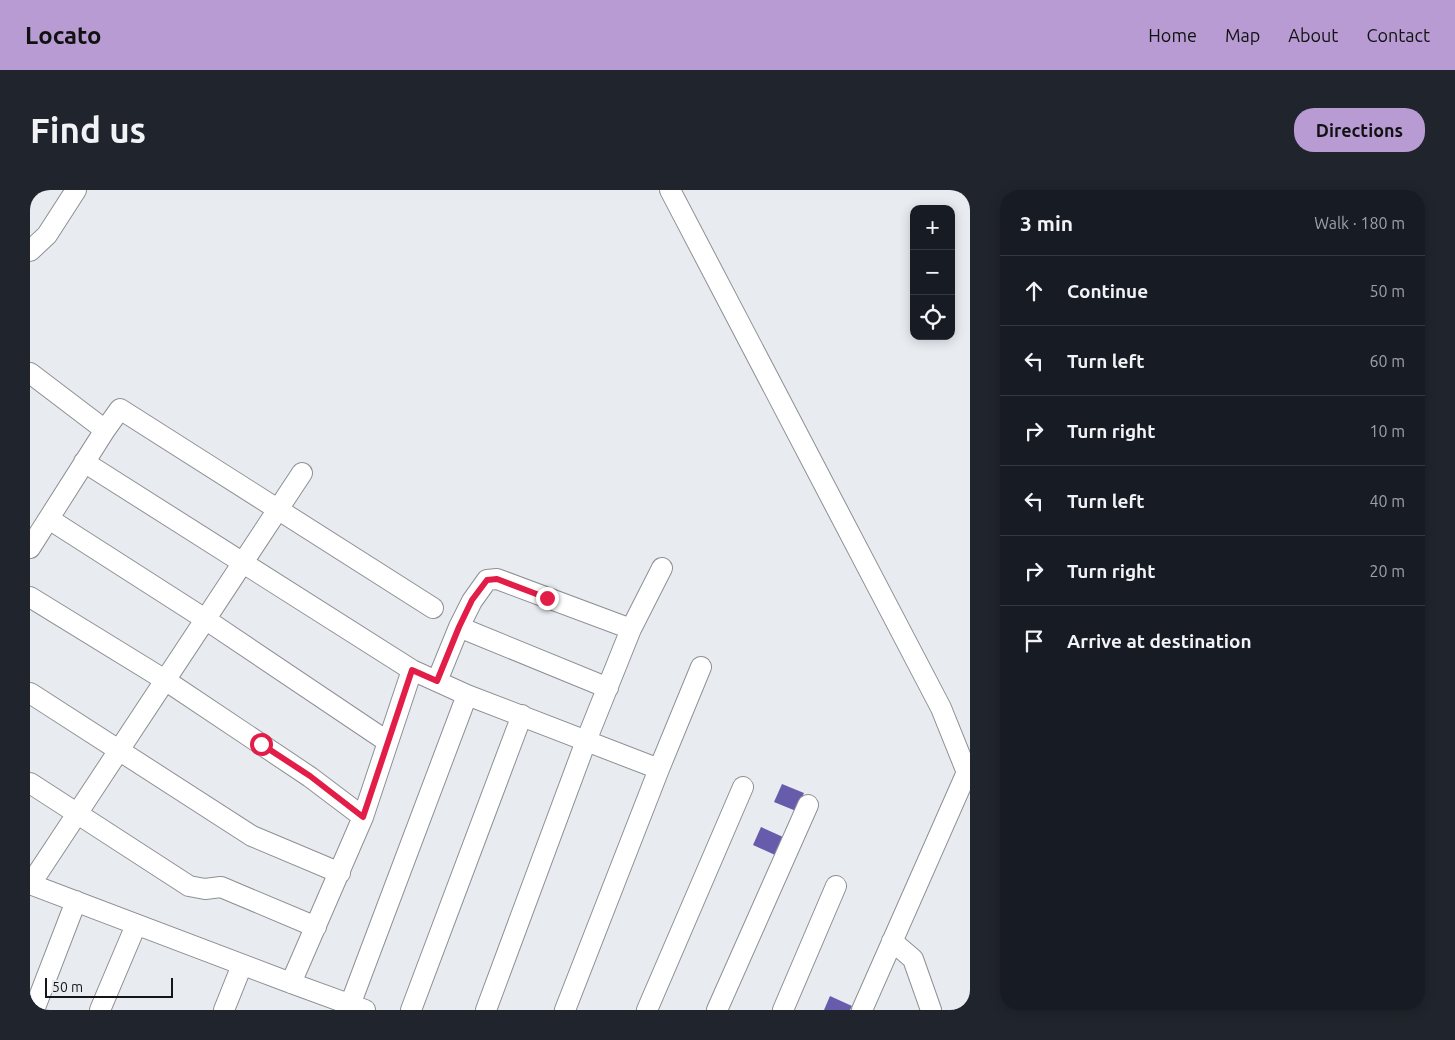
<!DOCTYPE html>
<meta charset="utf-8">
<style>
:root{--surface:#171b24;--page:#20242c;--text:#f1f3f6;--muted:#9ea1a6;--line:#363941;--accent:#b79bd2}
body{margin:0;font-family:Ubuntu,sans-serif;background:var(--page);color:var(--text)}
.controls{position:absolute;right:15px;top:15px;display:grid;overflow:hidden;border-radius:10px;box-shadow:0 2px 12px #0003}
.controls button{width:45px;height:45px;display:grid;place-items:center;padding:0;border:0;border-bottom:1px solid var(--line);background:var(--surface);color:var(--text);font:25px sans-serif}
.scale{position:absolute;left:15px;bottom:12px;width:128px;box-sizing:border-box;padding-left:5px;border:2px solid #151618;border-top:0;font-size:14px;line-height:18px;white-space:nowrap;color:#151618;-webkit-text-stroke:4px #e8ebf0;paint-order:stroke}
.stop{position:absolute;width:15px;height:15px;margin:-11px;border:4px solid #e11d48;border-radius:50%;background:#fff}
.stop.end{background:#e11d48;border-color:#fff;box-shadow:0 1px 5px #0008}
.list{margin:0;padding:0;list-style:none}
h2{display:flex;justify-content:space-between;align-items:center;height:65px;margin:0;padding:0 20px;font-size:21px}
h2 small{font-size:16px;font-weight:400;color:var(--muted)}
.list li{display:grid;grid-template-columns:32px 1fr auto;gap:15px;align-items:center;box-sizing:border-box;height:70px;padding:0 20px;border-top:1px solid var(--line)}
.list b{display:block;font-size:19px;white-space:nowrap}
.list em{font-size:16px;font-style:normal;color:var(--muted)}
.icon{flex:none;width:28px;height:28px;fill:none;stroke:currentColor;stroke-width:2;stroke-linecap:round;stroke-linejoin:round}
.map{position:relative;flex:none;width:940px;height:820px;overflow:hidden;border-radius:20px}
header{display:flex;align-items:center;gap:30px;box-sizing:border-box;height:70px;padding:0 25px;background:var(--accent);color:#111}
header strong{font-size:24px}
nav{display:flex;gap:28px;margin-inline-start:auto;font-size:18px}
.intro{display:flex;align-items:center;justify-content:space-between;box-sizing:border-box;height:120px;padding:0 30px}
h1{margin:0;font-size:35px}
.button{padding:12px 22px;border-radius:20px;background:var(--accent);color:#111;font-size:18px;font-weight:700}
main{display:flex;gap:30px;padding:0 30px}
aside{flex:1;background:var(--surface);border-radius:20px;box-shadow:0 2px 12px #0003}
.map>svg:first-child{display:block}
.building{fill:#675cac}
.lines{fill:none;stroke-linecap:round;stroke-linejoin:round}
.minor-casing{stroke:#8d9094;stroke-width:22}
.minor{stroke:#fff;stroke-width:20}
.route{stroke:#e11d48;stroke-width:6}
</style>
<header>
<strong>Locato</strong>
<nav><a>Home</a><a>Map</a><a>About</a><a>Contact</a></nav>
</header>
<div class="intro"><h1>Find us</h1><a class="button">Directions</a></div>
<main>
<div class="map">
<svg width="940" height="820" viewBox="0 0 940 820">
<rect width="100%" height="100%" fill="#e8ebf0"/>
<path class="building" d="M752,594L774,603L766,621L744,612Z
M731,637L753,647L745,665L723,655Z
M800,806L822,816L820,820H794Z"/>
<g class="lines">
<g class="minor-casing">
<path id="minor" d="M640,0L911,518L940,590
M0,61L17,45L46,0
M0,183L75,240
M54,272L382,480L437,505L629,579
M19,329L175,429L358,552
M0,358L75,240L90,219L403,418
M0,407L135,490L280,587L333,627
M429,437L578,498
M407,491L429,437L442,411L457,390L467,389L601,439
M0,503L222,646L310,683
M0,593L159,696L175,699L191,697L286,737
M0,694L261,793L335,820
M0,695L272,283
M862,751L883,769L901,820
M261,793L333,627L382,480
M320,815L437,505
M4,820L46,711
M70,820L106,735
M194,820L212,775
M381,820L492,525
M456,820L556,551L601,439L632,378
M535,820L629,579L671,477
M617,820L713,597
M687,820L778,615
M753,820L806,696
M832,820L937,582"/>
</g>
<use href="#minor" class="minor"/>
</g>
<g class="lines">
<path class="route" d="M231,554L280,586L333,627L382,480L407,491L429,437L442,410L457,390L467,389L517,408"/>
</g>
</svg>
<div class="controls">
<button>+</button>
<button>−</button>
<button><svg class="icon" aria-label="locate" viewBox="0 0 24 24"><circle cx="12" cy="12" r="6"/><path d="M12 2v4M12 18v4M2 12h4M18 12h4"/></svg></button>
</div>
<div class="scale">50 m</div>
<div class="stop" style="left:231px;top:554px"></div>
<div class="stop end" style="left:517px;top:408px"></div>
</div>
<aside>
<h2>3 min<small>Walk · 180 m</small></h2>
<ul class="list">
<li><svg class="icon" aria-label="ahead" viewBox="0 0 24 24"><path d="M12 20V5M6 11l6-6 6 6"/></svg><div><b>Continue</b></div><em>50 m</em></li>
<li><svg class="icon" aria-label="left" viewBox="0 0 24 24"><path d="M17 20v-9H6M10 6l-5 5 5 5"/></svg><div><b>Turn left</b></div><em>60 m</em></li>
<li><svg class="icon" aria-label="right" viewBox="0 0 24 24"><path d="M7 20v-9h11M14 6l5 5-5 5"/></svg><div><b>Turn right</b></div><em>10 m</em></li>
<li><svg class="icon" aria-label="left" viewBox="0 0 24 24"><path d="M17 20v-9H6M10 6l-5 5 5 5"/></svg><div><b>Turn left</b></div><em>40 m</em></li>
<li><svg class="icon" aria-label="right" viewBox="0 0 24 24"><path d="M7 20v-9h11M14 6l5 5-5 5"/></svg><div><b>Turn right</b></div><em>20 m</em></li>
<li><svg class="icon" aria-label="arrive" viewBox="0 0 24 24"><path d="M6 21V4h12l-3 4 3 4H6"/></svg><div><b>Arrive at destination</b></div></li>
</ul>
</aside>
</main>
